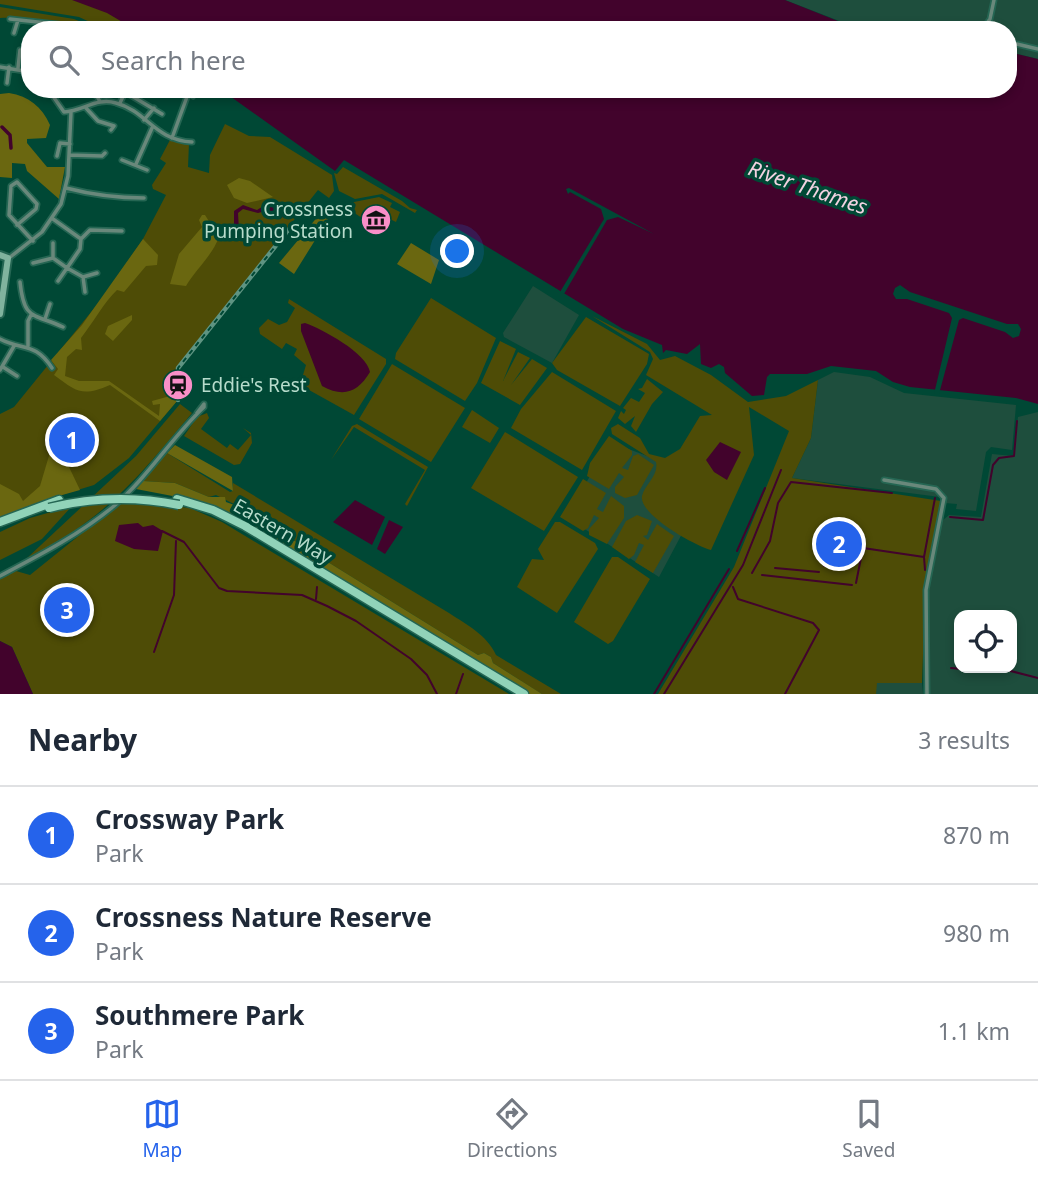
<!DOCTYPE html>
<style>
:root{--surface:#fff;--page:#f6f6f7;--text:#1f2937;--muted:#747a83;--line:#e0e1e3;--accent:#2563eb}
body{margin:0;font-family:"Noto Sans",sans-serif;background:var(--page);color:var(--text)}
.controls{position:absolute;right:21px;bottom:21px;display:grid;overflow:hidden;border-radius:14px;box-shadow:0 4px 10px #0003}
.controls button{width:63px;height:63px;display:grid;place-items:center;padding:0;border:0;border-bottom:2px solid var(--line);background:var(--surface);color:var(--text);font:35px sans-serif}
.you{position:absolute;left:458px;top:252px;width:24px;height:24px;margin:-18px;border:5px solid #fff;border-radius:50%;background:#1a73e8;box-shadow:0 0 0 10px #1a73e833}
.badge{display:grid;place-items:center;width:46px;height:46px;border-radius:50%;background:var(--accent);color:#fff;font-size:23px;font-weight:700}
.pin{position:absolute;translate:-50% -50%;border:4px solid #fff;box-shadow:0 2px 7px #0006}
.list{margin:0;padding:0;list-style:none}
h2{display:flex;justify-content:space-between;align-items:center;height:91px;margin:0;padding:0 28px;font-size:30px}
h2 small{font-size:23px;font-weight:400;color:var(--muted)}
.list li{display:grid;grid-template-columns:46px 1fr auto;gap:21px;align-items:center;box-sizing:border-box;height:98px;padding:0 28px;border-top:2px solid var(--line)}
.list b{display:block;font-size:26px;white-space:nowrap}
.list p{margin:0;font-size:23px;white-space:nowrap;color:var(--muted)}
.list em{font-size:23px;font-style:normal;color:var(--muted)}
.icon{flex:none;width:38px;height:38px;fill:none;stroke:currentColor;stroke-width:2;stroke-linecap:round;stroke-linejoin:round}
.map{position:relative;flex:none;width:1038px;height:694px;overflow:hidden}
.search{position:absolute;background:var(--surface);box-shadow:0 4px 10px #0003;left:21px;right:21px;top:21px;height:77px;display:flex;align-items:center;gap:18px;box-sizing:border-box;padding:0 24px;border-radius:28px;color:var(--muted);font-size:26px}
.sheet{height:385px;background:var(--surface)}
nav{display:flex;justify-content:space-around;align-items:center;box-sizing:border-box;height:98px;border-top:2px solid var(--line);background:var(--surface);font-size:19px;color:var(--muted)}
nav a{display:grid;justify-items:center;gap:4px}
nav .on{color:var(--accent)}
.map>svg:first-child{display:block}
.built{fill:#1e4e3d;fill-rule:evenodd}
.green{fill:#4e4c06}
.forest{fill:#6a6710}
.water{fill:#42032c}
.pier{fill:#004835}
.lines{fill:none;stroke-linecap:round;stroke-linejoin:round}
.stream{stroke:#42032c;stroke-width:2}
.canal{stroke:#42032c;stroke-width:3.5}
.street-casing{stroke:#256653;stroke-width:7}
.secondary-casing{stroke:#256653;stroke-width:10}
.primary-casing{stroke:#256653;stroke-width:11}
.street{stroke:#69887b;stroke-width:3.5}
.secondary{stroke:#80b39e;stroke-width:6}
.primary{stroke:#91d3b9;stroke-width:8}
.rail-casing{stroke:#5e9482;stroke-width:4.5}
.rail{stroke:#004835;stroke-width:2;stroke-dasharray:5;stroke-linecap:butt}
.primary-bridge-casing{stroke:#256653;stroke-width:11;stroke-linecap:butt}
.primary-bridge{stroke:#91d3b9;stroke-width:8}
.labels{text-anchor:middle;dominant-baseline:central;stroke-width:7;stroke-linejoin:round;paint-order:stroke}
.poi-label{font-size:19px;fill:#b7dccc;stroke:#004835;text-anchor:end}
.street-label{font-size:19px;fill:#b7dccc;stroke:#004835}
.water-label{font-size:21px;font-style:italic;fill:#f2d3e2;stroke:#004835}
</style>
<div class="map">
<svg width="1038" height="694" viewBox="0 0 1038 694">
<rect width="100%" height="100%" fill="#004835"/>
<path class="built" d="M785,0H1038V59L1008,52V30L855,27Z
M533,286L579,315L552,363L504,337L503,333Z
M834,372L870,377L904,393L1016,405L1012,450L991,447L986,452L976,511L956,509L957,504L945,503L940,497L792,478L811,438L818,380Z
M1038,412V694H929V587L942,521L949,515L981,517L992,454L1013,456L1018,417ZM959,615H1012V668H959Z
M610,442L671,465L684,530L659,577L566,517Z
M876,683H922L923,694H876Z"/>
<path class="green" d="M0,0H116L222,30H107L79,17L0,4Z
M0,7L74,19L101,30C68,30 34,16 0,18Z
M225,124L249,136L270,137L332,175L334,191L329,198L318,190L176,368L177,401L129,458L94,485L48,499L0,518V414L14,407L100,301L143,239L166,195L153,189L152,185L166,163L160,159L170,140L189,143L188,167L209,173L210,155Z
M343,167L402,201L410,208L417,210L415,213L382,194L355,199L339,191L334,173L337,174Z
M379,197L392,203L390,207L400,212L396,222L384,216L387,210L377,204L373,210L368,207L365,220L350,210L354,202Z
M431,298L496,338L477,383L465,401L395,359L396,353Z
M289,299L386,359V364L354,415L300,385L306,365L294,355L297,349L286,343L282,349L260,334L259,328L268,319L279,325L287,322L295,308L288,303Z
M592,316L647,344L660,360L675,356L711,375L748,402L786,396L818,380L811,438L792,478L941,501L925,596L922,683H877L876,694H658L734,567L789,431L749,407L754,455L711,550C695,546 638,514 642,496C645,484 659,476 656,462L612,434L611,428L618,424L640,438L649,454L665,458L680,449L700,416L712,415L646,375L653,359L650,352Z
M586,317L649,354L647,364L620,406L557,370L552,363Z
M500,341L516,349L503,381L518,352L530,358L511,385L532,359L547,368L520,405L481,383Z
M392,364L465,408L431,462L359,419Z
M552,372L616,411L582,470L511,428L521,409Z
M647,379L663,392L652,404L636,432L631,426L635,416L625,424L618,418L621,411L624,414L626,410L623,408L631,398L639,402L645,393L638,389L642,388Z
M180,404L192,413C137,479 106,518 26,559L136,456Z
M472,410L499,428L490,443L462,427Z
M207,413L209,418L201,429L227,448L230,444L238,450L251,435L243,428L251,433L252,443L240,464L234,465L184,436L197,417Z
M357,424L428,467L407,506L405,504L425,470L354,427L331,460L352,426Z
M505,432L578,477L544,531L471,488Z
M609,436L632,451V455L622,468L628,470L633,456L638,454L654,465L637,495L625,498L615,493V487L624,477L619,473L609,489L587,476L590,463Z
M167,453L230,492L233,491V483L449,613C467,625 487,635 496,655L561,694H542L537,691L493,663L491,657L484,653L478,655L323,559L318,551L278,533L262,520H257L240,507L216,495L209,497L175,483L143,481Z
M583,479L606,493L597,509L603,512L611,496L624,506V518L607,544L589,535V529L599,518L594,515L588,528L583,531L560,517Z
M122,501L190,508L222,522L509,694H33L12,647L0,641V579L16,571L30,575Z
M72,506L42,539L0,560V532L30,518Z
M637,515L652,521L647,535L643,536L648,540L657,524L674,536L653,573L635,562L644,545L639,543L634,555L629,559L612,547L626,521Z
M555,522H560L595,543L598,549L557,613L517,587L532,559L544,560L538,549Z
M612,557H618L650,579L613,641L608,644L574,622Z"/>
<path class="forest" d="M9,93C29,96 42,107 50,125L46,138L27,139V143L47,167H65L59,199L27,171L25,164L12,163V178L0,177V94Z
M239,178L250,181L273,197L247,203L234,198L227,185Z
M329,203L337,205L294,274L279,263Z
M202,215H205L219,237C212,256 196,269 186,286L170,284L179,254L202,227L199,220Z
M143,239L158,255L157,265L146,266L124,292L117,290C104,302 93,323 81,338L82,350L76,349L67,357L65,376L79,381H109L159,416L160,404L153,405L152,401L170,396L174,381L177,401L160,421L110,385C82,397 77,392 54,375L58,369L51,360L82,325Z
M411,243L439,260L431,284L397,264Z
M132,315V320L113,341L105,334L108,326Z
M175,445L232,477L233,491L167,453Z
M59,446L80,490L48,499L0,518V484L19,494L23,501L40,486L51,449Z
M143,481L175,483L209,497H225L226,502L240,507L257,520L262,519L278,533L318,552L323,559L478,655L484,653L491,657L493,663L542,694H528L331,574L188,499L136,489Z"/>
<path class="water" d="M72,0H785L853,27L881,30H136L107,13Z
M1008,52L1038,59V404L1016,398L910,387L893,382L876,371L831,366L807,374H770L767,377L764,395L752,396L725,373L724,367L719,364L711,368L701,364L700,344L687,354L666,350L663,353L662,345L623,329L344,160L335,171L220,89H1008Z
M268,203L281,209L286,207L282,218L269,210L258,213L243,209L238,213L239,230L234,228V211L243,205L257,210Z
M305,323C322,329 367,353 370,372C358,392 344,398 322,386L301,331V324Z
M720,442L741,452L727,480L714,472L706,460Z
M355,500L385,517L372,545L333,522Z
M389,520L403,527L385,554L377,549Z
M138,523L143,527L153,525L163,531L158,551L134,549L115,541L119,525Z
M0,641L12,647L33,694H0Z"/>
<path class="pier" d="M569,188L654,234L618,217L607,220L564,294L560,292L604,219L601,209L570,192L568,194L566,189Z
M900,285L910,292L1007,324H1018L1021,329L1019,336L1013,338L1005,332L963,318L959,320L939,394H934L952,318L949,313L907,299H896L893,294L895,288Z"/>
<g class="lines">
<path class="stream" d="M950,517L983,520L993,465L999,458L1014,456L1017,421
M162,531L184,542L219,588L227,591L302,595L327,606L356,621L411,659L427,675L437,694
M737,551L765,488
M824,566L836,546
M775,568L819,572
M925,570L924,557L935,498
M752,573L770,541L778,503L791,482L892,493
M762,575L852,585
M856,583L863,548L924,557
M733,587L738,599L813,623L819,630L785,694
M316,599L317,587
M154,652L174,595L176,541
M951,668L983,671L994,668
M999,668L1038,678
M456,694L463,674
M654,694L729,569
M664,694L743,565L781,470"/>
<path class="canal" d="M2,127L10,135L11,148"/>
<g class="street-casing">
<path id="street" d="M10,19L65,25L78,30
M982,30L990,19L994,0
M14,33L18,20
M1008,42L1038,49
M0,67L30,72
M18,68L20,50
M7,83L9,67
M48,89L64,112C83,111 97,97 116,103C147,111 154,140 192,142
M83,89L97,96L100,102
M181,89L193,96
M120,103L125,92L162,114
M86,108L98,121L114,126L111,130
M144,120L154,108
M172,138L188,94
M69,155L102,156L105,153
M57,156L60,143L70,144
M122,160L147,170
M136,164L152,128
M66,188C93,195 116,198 144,198
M17,225L36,209L37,204L17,182L11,186L9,215L33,241
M81,239L90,230L122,231
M53,243V258
M9,258L42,232L61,204L68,176L71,112
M33,263L53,258L67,268L80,249L81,239L53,219
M83,277L97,273
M58,281L67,268L83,277L85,292
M20,282C24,320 32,313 63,327
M45,319L50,304
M0,339C23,351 35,342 52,368
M28,346V321L31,315
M3,367L17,376
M0,370L14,346
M884,480L936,489L944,498L926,590L927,694
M0,576C40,555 79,535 114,506C148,477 172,437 204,407V404L197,413"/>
</g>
<g class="secondary-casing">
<path id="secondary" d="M0,255L8,258L0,314"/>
</g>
<g class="primary-casing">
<path id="primary" d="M177,499L213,510L245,526L524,694
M0,522L59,500"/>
</g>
<use href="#street" class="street"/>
<use href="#secondary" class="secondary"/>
<use href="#primary" class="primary"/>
<g class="rail-casing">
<path id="rail" d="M178,400V368L290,228"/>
</g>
<use href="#rail" class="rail"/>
<g class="primary-bridge-casing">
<path id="primary-bridge" d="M49,508C93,497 135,496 179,505"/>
</g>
<use href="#primary-bridge" class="primary-bridge"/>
</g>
<defs>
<g id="museum-disc" transform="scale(1.575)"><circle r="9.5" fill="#f98fc8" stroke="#004835"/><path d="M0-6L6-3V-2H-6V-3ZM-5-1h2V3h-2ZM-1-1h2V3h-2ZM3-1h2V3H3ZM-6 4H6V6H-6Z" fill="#111"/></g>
<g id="station-disc" transform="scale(1.575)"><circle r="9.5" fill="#f98fc8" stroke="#004835"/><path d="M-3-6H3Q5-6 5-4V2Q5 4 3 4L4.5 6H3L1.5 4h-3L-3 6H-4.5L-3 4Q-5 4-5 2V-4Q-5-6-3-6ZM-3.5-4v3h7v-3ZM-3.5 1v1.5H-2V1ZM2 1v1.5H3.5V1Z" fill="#111"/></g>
</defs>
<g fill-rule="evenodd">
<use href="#museum-disc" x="376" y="220"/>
<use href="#station-disc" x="178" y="385"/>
</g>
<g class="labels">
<g class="poi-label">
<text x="353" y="209">Crossness<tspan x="353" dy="22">Pumping Station</tspan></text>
<text x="201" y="385" text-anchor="start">Eddie's Rest</text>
</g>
<g class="street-label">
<text transform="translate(283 531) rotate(30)">Eastern Way</text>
</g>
<g class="water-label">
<text transform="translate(808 187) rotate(19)">River Thames</text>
</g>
</g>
</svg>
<div class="controls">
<button><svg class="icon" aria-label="locate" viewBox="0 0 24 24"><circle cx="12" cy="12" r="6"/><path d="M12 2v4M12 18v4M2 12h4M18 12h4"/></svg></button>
</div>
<div class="you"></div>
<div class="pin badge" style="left:72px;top:440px">1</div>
<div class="pin badge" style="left:839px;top:544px">2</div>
<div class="pin badge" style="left:67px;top:610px">3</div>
<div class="search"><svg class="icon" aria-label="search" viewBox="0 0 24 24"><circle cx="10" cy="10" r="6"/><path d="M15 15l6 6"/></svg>Search here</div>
</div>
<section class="sheet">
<h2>Nearby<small>3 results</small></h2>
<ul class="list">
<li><span class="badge">1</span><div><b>Crossway Park</b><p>Park</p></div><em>870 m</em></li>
<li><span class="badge">2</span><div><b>Crossness Nature Reserve</b><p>Park</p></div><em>980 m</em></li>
<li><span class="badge">3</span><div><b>Southmere Park</b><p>Park</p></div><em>1.1 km</em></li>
</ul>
</section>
<nav>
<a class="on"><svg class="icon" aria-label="map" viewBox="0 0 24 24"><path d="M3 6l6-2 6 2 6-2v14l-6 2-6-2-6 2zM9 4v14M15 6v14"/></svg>Map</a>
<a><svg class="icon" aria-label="directions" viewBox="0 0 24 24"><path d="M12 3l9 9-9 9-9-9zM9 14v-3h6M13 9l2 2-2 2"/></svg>Directions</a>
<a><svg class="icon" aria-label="saved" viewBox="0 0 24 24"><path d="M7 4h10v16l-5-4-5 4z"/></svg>Saved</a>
</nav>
